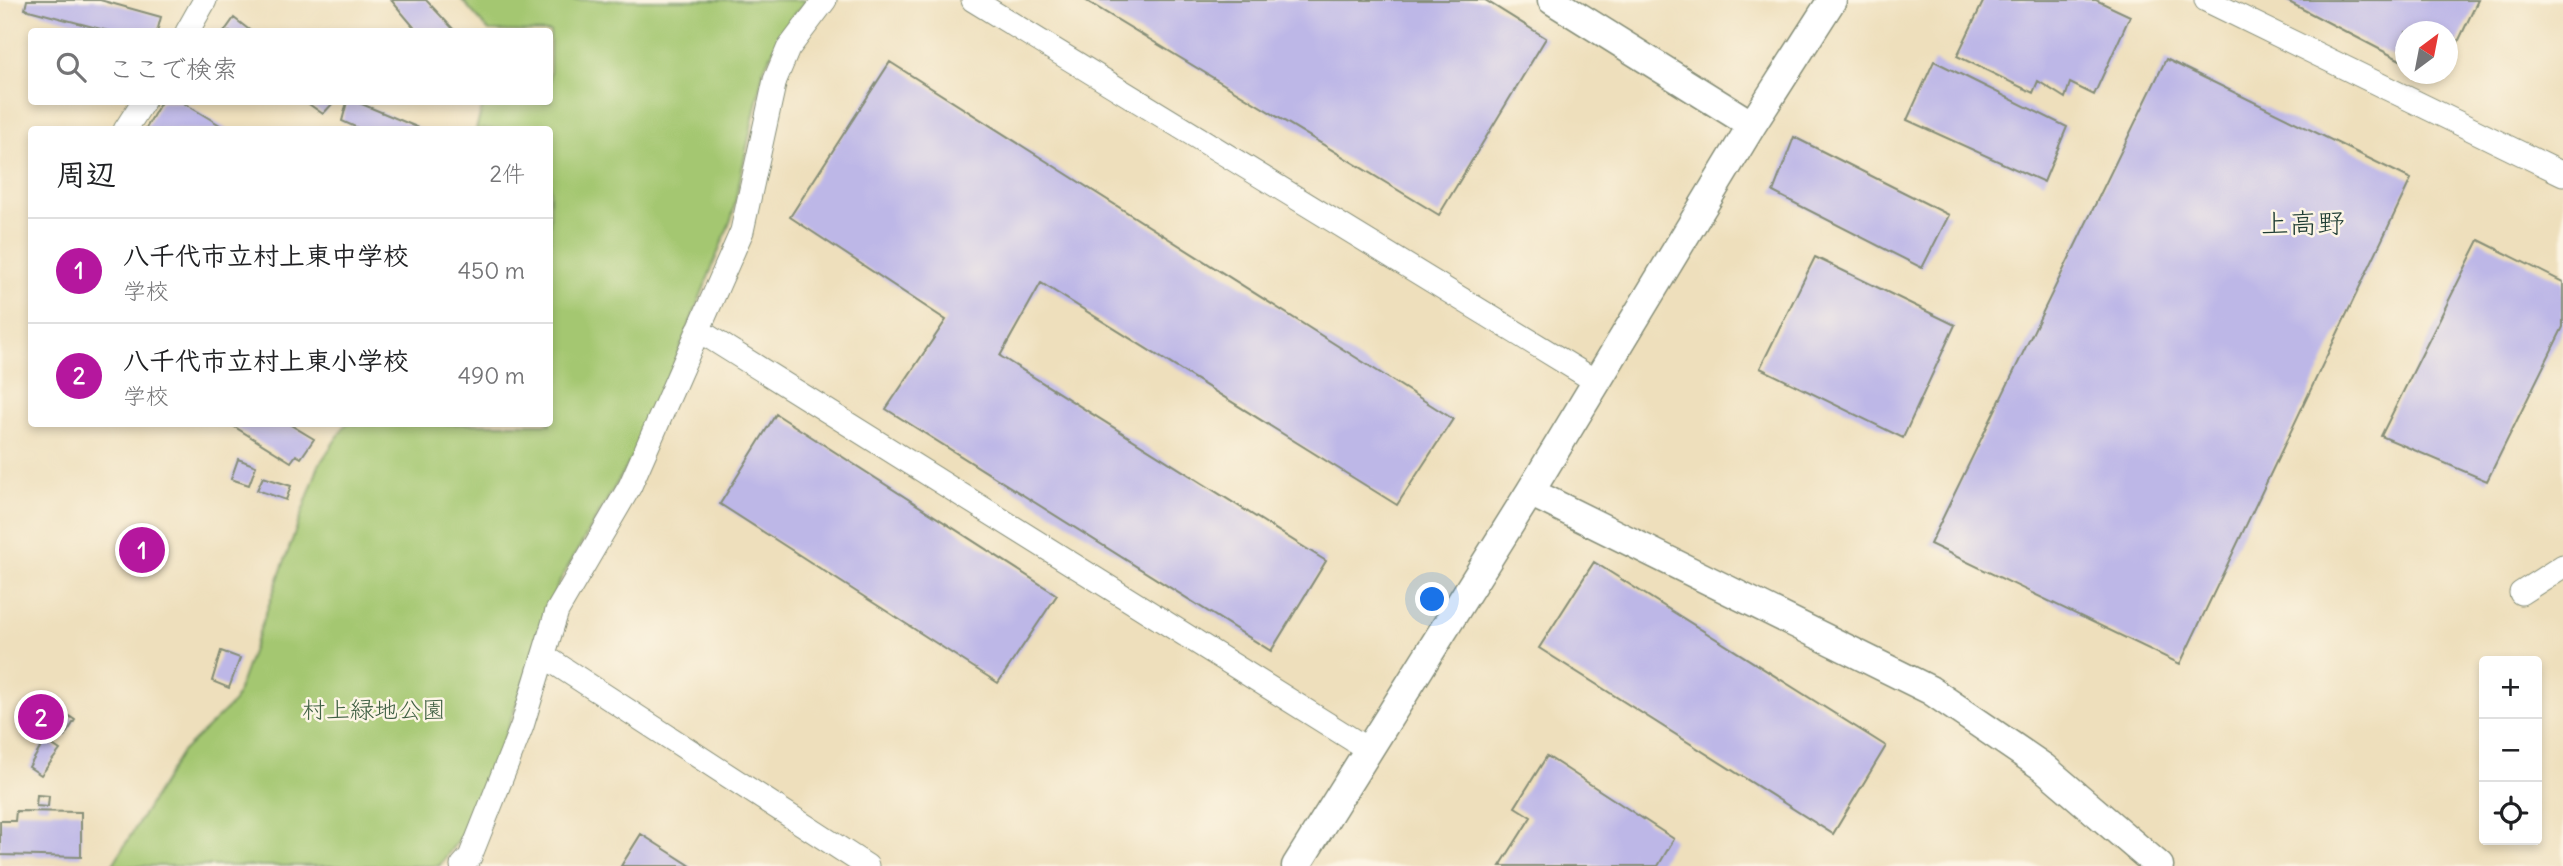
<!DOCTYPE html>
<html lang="ja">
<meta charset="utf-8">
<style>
:root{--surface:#fff;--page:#f6f6f6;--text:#202124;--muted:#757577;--line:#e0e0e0;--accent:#b5179e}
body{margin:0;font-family:Delius,"Klee One",sans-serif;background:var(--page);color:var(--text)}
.controls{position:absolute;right:21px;bottom:21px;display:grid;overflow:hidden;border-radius:7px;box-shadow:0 4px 10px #0003}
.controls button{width:63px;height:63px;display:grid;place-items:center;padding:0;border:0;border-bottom:2px solid var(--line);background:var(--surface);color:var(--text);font:35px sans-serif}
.compass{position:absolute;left:2395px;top:21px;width:63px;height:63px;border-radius:50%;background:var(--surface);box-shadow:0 4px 10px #0003;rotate:32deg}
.you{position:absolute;left:1433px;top:600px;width:24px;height:24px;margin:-18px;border:5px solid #fff;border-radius:50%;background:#1a73e8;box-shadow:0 0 0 10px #1a73e833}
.badge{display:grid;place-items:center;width:46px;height:46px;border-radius:50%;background:var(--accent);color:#fff;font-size:23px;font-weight:700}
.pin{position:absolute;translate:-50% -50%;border:4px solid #fff;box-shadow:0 2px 7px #0006}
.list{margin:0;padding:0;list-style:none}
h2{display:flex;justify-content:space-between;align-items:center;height:91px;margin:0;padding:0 28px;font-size:30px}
h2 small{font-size:23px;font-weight:400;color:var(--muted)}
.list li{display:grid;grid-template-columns:46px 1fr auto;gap:21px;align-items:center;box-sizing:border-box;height:105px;padding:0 28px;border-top:2px solid var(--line)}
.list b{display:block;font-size:26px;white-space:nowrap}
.list p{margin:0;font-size:23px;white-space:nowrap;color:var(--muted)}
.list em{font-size:23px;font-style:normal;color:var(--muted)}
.icon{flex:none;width:38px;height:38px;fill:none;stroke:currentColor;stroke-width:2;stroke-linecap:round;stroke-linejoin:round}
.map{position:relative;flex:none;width:2563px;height:866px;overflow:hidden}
.search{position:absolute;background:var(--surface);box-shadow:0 4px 10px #0003;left:28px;top:28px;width:525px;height:77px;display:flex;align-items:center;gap:18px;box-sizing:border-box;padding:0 24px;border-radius:7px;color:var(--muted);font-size:26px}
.panel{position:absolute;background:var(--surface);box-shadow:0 4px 10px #0003;left:28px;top:126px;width:525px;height:301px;border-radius:7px}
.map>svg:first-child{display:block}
.green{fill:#a4c771;stroke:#628252;stroke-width:2}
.building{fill:#bdb7e7}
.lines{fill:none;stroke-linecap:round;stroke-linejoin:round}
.minor-casing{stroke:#868e78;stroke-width:25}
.tertiary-casing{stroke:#868e78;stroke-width:31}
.minor{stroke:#fff;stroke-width:23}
.tertiary{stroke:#fff;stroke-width:28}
.labels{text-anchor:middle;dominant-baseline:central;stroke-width:5;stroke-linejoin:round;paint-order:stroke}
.park-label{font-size:24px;fill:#406043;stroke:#fcf5e5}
.quarter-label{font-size:28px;fill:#1f3d34;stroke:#fcf5e5}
</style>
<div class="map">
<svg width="2563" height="866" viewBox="0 0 2563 866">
<rect width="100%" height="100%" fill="#fcf5e5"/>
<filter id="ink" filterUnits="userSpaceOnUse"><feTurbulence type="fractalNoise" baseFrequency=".0143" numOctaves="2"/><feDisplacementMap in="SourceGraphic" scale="14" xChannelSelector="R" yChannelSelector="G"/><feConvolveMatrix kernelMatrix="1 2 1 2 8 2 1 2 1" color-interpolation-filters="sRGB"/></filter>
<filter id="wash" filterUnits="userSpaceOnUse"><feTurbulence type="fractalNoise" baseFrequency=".00686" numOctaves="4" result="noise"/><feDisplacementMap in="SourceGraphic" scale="28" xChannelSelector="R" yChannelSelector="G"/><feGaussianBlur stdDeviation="1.57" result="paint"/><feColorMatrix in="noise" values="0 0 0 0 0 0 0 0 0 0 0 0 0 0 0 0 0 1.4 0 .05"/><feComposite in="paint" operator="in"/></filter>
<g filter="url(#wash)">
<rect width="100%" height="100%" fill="#eedfbc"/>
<path class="green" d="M462,0H808L791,18L764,68L732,217L647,432L558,584L497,760L469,826L439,866H112L181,753L234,702L319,465L346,424H550V130L476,129L484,102H550V32L489,31Z"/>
<g id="blocks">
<path class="building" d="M27,0H100L161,17L157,32H112L25,9Z
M391,0H426L456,32H418Z
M1085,0H1485L1546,38L1439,215Z
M1984,0H2096L2130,16L2094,95L2070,83L2065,98L2038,81L2033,93L1957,56Z
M2285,0H2478L2448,63V32H2406V63Z
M234,18L252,32H224Z
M2166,59L2411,179L2180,664L1930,544Z
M1934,61L2067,127L2044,182L1907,120Z
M890,62L1453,419L1397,505L1041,283L1000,356L1326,561L1271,651L886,409L946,320L790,217Z
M161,102H182L228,130H145Z
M306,102H334L323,114Z
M347,102H357L424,130H362L342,121Z
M1794,137L1949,215L1922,268L1773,192Z
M2479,240L2563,282V327L2487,481L2381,436Z
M1815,257L1955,325L1903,438L1760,368Z
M776,414L1057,595L998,683L720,504Z
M230,424H289L314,439L301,458L296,455L291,462Z
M238,459L256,466L249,485L231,479Z
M263,477L291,486L286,500L257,490Z
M1594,562L1886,746L1833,834L1539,648Z
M221,651L240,658L229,688L212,681Z
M63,712L75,720L64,737L52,730Z
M45,740L60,750L41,775L29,767Z
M1547,756L1674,839L1658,866H1500L1531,817L1515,807Z
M37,795L49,796L48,807L36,806Z
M16,811L81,812V857L0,855V821H15Z
M641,834L691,866H621Z"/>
</g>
</g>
<g filter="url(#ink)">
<use href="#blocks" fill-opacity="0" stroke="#868e78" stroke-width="2"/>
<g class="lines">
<g class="minor-casing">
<path id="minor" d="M973,0L1597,382
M2206,0L2563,174
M187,32L205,0
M125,130L143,102
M698,330L1369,750
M2521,593L2563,566
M544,656L867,866
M462,866L470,857L522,726L557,611L630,486L742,231L775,80L788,49L825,0"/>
</g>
<g class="tertiary-casing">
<path id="tertiary" d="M1552,0L1752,125
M1530,492L1930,690L2043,767L2159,866
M1296,866L1530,492L1752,125L1832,0"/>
</g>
<use href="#minor" class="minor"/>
<use href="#tertiary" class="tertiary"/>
</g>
</g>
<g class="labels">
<g class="park-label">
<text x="374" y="709">村上緑地公園</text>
</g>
<g class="quarter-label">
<text x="2303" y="223">上高野</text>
</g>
</g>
</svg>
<div class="controls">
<button>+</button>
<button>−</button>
<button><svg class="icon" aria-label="locate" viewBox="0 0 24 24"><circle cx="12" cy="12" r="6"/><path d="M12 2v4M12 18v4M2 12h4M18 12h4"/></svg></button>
</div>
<svg class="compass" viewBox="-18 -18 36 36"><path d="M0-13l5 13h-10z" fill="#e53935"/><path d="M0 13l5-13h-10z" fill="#757577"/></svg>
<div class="you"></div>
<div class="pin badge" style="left:142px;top:550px">1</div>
<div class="pin badge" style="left:41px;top:717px">2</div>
<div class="search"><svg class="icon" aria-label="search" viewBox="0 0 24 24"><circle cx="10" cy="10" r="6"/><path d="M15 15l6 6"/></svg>ここで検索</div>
<section class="panel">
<h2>周辺<small>2件</small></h2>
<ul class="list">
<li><span class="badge">1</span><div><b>八千代市立村上東中学校</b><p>学校</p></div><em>450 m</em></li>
<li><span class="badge">2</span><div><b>八千代市立村上東小学校</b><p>学校</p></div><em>490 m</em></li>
</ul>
</section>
</div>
